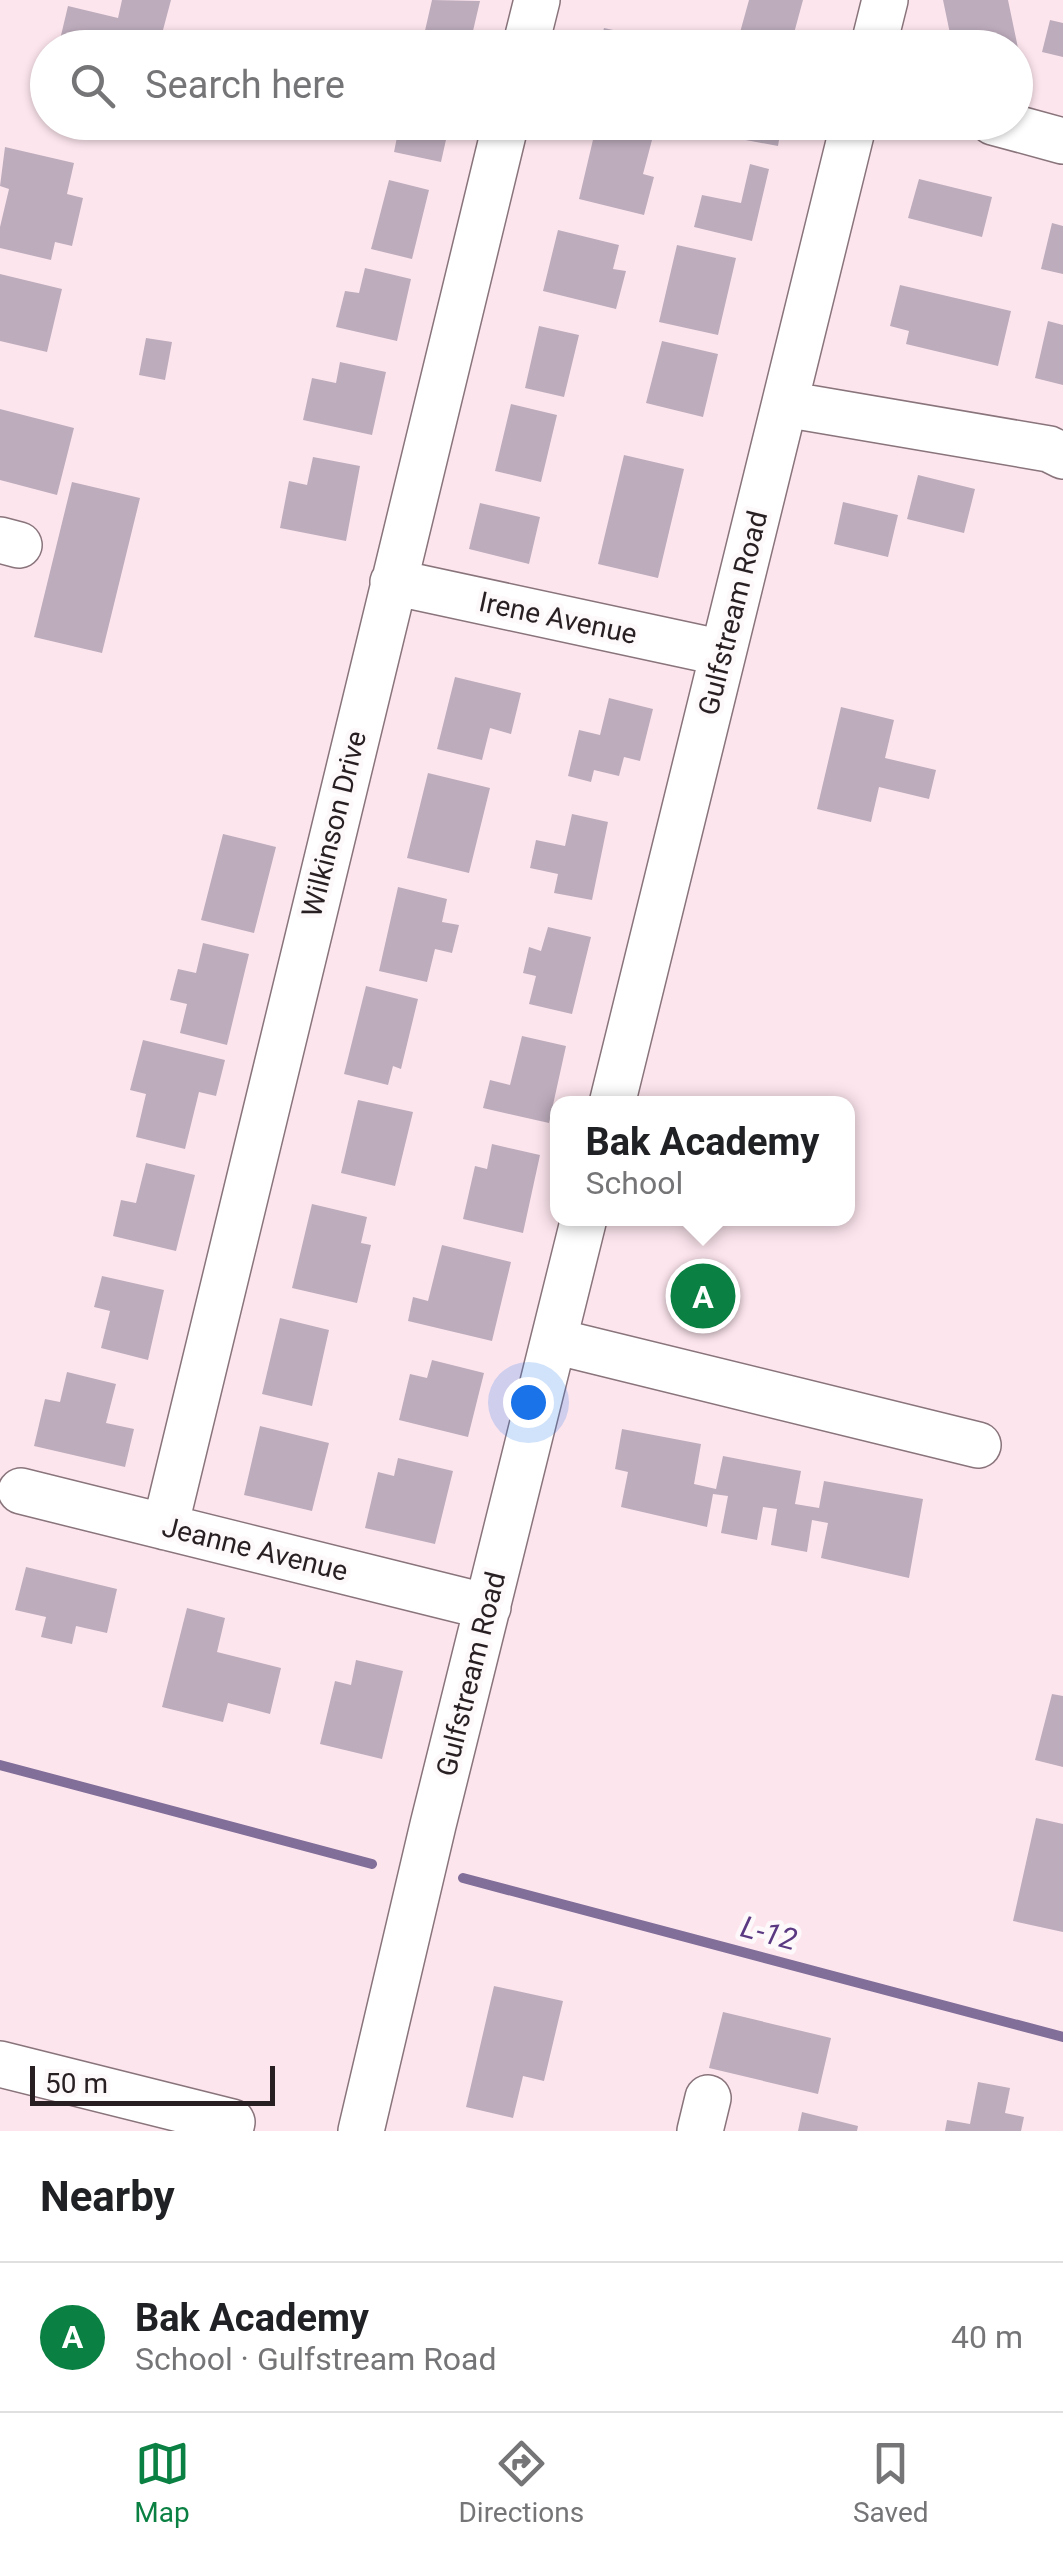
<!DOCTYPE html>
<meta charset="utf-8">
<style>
:root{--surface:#fff;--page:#f6f6f6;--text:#202124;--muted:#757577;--line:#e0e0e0;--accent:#0b8043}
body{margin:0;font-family:Roboto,sans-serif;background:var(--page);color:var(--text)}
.scale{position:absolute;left:30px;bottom:25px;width:245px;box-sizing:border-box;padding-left:10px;border:5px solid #271f22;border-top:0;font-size:28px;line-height:35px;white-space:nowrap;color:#271f22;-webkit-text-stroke:8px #fdf8fa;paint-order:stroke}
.you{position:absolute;left:528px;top:1402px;width:35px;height:35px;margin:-25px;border:8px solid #fff;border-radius:50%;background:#1a73e8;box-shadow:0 0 0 15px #1a73e833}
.badge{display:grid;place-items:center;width:65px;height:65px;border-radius:50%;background:var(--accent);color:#fff;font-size:32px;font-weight:700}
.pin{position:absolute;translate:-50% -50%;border:5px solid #fff;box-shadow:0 2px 10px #0006}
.popup{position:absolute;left:550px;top:1096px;width:305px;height:130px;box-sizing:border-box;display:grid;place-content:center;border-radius:20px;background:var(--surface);filter:drop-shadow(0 2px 8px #0005);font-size:32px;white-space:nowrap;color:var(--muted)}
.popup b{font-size:38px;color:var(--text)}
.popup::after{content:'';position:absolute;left:50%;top:100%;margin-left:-20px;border:20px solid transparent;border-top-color:var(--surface)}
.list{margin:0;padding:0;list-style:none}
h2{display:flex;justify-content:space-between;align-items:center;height:130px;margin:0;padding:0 40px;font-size:42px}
h2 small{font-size:32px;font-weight:400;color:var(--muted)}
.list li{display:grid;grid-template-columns:65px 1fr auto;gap:30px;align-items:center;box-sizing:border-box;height:150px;padding:0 40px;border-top:2px solid var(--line)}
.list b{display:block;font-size:38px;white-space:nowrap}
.list p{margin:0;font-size:32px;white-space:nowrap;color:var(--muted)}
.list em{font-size:32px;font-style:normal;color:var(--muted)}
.icon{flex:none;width:55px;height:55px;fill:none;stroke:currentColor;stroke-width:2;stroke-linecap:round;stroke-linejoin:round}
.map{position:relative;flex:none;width:1063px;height:2131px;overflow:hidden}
.search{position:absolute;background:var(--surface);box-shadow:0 2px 8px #0004;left:30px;right:30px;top:30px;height:110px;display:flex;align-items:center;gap:25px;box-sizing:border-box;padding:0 35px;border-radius:55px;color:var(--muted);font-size:38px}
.sheet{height:280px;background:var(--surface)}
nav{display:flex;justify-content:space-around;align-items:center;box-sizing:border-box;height:140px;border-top:2px solid var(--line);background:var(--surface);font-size:28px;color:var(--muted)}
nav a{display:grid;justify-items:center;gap:5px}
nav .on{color:var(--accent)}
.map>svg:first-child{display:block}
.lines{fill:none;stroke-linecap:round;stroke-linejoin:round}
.stream{stroke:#816e99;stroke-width:10}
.building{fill:#bdacbc}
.minor-casing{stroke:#89747c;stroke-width:48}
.minor{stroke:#fff;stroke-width:45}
.labels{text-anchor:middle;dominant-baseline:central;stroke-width:9;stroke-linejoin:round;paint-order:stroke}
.street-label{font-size:28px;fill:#271f22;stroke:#fdf8fa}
.water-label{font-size:30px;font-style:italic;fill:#5a3982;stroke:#fdf8fa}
</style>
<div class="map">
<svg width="1063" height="2131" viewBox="0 0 1063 2131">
<rect width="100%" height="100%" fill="#fde5ee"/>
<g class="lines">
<path class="stream" d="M0,1765L372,1864
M463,1878L1063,2037"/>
</g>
<path class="building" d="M122,0H171L163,30L179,34L176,48H58L68,6L118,18Z
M432,0L480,1L469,48H421Z
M749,0H803L790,48L739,36Z
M943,0H1008L1018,48H953Z
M1050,20L1063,23V57L1042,52Z
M604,28L668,42L667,48H599Z
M400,122H450L441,162L394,152Z
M737,122H782L778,146L735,138Z
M596,127L652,140L643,174L654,177L644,215L579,199Z
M5,147L74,163L67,194L83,198L72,246L55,242L51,260L0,248V227L9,189L0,186Z
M750,164L769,169L752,241L694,227L702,195L741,203Z
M919,179L992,197L982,237L908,218Z
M389,180L429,190L412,259L371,249Z
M1052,223L1063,226V274L1041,269Z
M558,230L619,245L613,269L626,271L616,309L543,291Z
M677,245L736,258L718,335L659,322Z
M365,268L411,279L397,341L336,327L345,291L359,293Z
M0,274L62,289L47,352L0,341Z
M900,285L1011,311L998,366L906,344L909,331L890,326Z
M1048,321L1063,325V385L1035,378Z
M539,326L579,335L564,397L525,388Z
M146,338L172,342L165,380L139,375Z
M662,341L718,354L703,417L646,403Z
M340,362L386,372L372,435L303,420L312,378L336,383Z
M511,404L557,415L541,482L495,471Z
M0,409L74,428L57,495L0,480Z
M624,455L684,469L658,578L598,564Z
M313,457L360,466L346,541L280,528L289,481L307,485Z
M918,475L975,489L964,533L907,519Z
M72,482L140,498L102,653L34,637Z
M843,502L898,515L888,557L834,544Z
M480,503L540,517L529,564L469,549Z
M455,677L521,693L511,734L490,728L482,760L437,749Z
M609,698L653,709L640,761L624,757L619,776L594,770L591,782L568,776L579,730L600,735Z
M841,707L894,720L885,758L936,770L929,799L879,787L871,822L817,809Z
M428,773L490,788L469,873L407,858Z
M572,814L608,822L592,900L554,893L558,874L530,868L536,840L565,846Z
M223,834L276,847L254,933L201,920Z
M398,887L447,899L442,922L459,925L452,953L435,949L427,982L379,971Z
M548,927L591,937L572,1014L529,1004L536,976L523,973L529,947L541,951Z
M203,943L249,954L227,1045L180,1033L187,1004L170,1000L178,969L196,973Z
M366,986L418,999L401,1069L393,1066L388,1085L344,1074Z
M522,1036L566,1046L549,1123L483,1108L490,1080L510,1085Z
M143,1040L225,1060L216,1096L199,1092L185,1149L136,1137L146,1094L130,1090Z
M358,1100L413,1112L395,1186L341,1173Z
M492,1144L540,1155L523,1233L463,1219L475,1166L487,1169Z
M146,1163L195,1175L176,1251L113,1236L121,1200L136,1203Z
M312,1204L367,1217L361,1243L371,1245L357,1303L292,1288Z
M442,1245L511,1262L492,1341L408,1321L413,1297L428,1301Z
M102,1276L164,1290L148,1360L101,1348L110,1311L94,1307Z
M280,1318L329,1330L312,1406L262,1394Z
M432,1360L484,1373L468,1437L399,1420L410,1374L427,1378Z
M67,1372L116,1384L106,1423L134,1429L125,1467L34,1446L45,1399L60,1402Z
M260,1426L329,1443L312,1511L244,1495Z
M622,1429L701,1444L694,1484L716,1489L723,1456L801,1471L795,1504L819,1508L824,1481L923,1499L909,1578L821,1558L828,1523L812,1520L807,1552L771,1545L777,1509L763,1507L757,1540L721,1533L728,1496L713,1494L707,1527L621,1507L628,1472L615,1469Z
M398,1458L453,1471L435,1544L365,1528L378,1472L394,1476Z
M26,1567L117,1589L107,1633L76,1626L72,1644L41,1637L46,1617L15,1610Z
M187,1608L225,1618L217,1652L281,1668L270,1714L228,1703L223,1722L162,1707Z
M356,1660L403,1671L382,1759L320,1744L335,1681L351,1685Z
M1052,1694L1063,1696V1767L1035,1760Z
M1036,1818L1063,1824V1932L1013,1921Z
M494,1986L563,2001L544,2081L523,2076L513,2118L466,2107Z
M723,2012L831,2038L818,2094L709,2068Z
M978,2082L1010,2088L1005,2113L1024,2117L1021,2131H945L947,2120L970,2124Z
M802,2112L858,2126L857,2131H798Z"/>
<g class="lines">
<g class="minor-casing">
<path id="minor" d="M525,48L537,0
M873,48L885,0
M993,122L1063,141
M785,404L1049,449L1063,456
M0,540L19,545
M393,582L723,653
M612,1104L854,122
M554,1341L978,1445
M21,1491L488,1607
M165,1527L506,122
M0,2064L232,2122L230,2131
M361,2131L433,1825L584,1218
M700,2131L708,2098"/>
</g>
<use href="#minor" class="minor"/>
</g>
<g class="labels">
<g class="street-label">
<text transform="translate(733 613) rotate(-76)">Gulfstream Road</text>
<text transform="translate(558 618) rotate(12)">Irene Avenue</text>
<text transform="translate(334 824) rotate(-76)">Wilkinson Drive</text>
<text transform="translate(255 1549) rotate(14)">Jeanne Avenue</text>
<text transform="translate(471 1674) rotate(-76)">Gulfstream Road</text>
</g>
<g class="water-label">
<text transform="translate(769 1933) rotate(15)">L-12</text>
</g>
</g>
</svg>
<div class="scale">50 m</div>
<div class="you"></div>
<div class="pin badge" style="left:703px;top:1296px">A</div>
<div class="popup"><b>Bak Academy</b>School</div>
<div class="search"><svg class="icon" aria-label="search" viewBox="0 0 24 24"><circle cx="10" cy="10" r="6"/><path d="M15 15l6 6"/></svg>Search here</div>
</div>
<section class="sheet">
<h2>Nearby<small></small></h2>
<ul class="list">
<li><span class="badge">A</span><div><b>Bak Academy</b><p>School · Gulfstream Road</p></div><em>40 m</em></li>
</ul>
</section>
<nav>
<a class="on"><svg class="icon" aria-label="map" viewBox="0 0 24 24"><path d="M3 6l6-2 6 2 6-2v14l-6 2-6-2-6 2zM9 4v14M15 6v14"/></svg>Map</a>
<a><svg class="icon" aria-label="directions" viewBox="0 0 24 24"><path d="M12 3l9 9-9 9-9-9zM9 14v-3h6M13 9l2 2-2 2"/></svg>Directions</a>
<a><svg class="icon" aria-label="saved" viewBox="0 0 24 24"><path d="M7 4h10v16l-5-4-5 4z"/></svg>Saved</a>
</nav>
